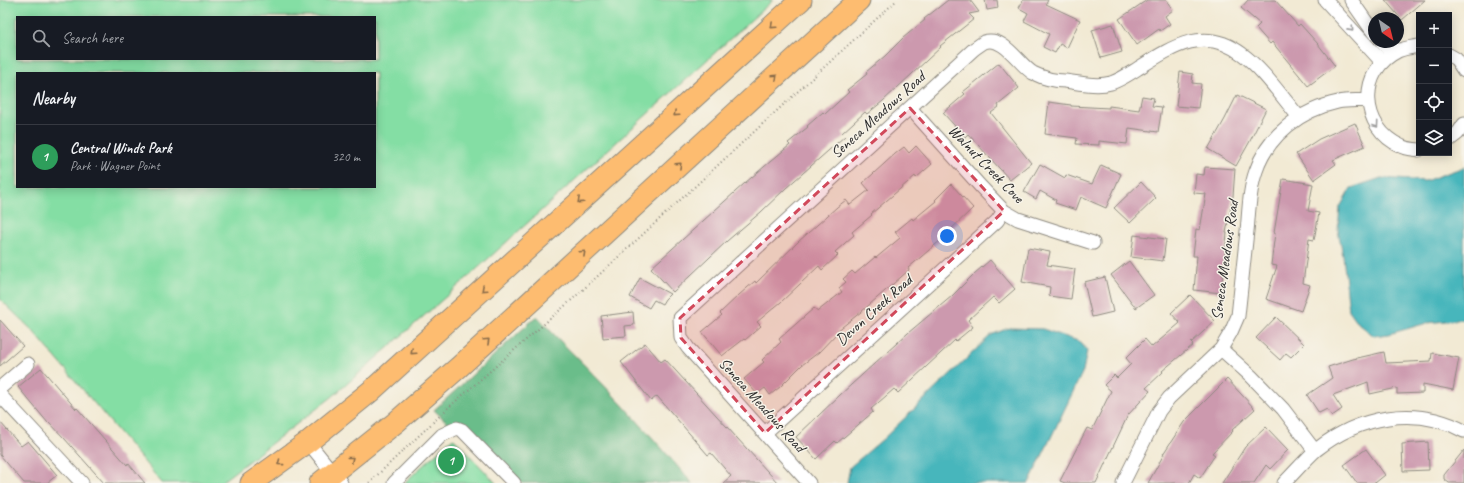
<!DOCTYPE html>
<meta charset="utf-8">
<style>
:root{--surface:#171b24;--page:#20242c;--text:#f1f3f6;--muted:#9ea1a6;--line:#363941;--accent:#2563eb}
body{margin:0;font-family:Caveat,sans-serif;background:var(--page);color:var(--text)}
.controls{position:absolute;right:12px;top:12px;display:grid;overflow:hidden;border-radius:0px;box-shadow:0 2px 10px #0003}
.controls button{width:36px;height:36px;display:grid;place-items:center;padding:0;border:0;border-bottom:1px solid var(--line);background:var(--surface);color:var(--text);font:20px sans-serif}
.compass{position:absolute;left:1368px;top:12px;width:36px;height:36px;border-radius:50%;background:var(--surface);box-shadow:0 2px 10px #0003;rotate:145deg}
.you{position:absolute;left:947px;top:236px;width:14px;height:14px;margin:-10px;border:3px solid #fff;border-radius:50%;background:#1a73e8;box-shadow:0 0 0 6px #1a73e833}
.badge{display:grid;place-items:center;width:26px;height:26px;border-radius:50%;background:var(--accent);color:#fff;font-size:13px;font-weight:700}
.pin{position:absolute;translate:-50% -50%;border:2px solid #fff;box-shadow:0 1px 4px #0006}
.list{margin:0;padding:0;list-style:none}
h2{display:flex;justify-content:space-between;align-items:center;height:52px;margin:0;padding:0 16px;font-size:17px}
h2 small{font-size:13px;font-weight:400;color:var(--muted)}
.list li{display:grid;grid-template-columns:26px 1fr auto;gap:12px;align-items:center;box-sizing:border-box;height:64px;padding:0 16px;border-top:1px solid var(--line)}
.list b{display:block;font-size:15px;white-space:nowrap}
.list p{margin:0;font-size:13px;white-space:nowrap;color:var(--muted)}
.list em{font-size:13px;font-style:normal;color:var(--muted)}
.icon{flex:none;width:22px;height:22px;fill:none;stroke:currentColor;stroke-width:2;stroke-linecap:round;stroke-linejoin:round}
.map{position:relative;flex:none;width:1464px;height:483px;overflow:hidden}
.search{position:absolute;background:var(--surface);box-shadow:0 2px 10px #0003;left:16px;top:16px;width:360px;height:44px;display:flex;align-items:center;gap:10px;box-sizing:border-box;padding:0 14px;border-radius:0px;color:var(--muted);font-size:15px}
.panel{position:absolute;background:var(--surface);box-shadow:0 2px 10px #0003;left:16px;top:72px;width:360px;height:116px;border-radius:0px}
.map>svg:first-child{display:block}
.green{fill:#84dea4;stroke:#588468;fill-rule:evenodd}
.forest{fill:#6bbd8a;stroke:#4b745a}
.water{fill:#46b6bc;stroke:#387074}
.building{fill:#cc99ae}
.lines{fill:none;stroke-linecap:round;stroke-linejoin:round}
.minor-casing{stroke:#8e8a80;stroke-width:15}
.primary-casing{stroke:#8e8a80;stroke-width:23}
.path{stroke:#8e8a80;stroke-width:2;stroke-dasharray:1 3;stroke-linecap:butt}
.minor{stroke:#fff;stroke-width:13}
.primary{stroke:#fdbc70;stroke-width:21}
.oneway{stroke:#8a6c4a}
.oneway2{stroke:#a0a0a0}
.marked{fill:#d1495b;fill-opacity:0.2;stroke:#d1495b;stroke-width:3;stroke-dasharray:8 5;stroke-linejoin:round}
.labels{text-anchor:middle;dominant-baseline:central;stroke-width:3;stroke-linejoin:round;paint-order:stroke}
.street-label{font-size:16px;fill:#2b2b2b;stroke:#f7f3e8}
</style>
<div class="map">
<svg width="1464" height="483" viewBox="0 0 1464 483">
<rect width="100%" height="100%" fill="#f7f3e8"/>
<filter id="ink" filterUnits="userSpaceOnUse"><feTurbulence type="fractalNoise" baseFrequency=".025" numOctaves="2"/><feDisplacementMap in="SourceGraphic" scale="8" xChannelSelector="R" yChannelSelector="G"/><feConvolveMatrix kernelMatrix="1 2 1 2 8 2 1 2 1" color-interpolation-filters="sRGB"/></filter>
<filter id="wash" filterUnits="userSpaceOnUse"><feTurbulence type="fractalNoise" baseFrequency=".012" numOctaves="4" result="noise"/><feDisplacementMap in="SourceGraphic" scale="16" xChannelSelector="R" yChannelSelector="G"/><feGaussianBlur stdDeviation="0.9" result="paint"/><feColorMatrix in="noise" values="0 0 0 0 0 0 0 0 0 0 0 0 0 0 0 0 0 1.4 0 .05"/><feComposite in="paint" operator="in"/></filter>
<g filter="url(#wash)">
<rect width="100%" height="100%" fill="#f2ead4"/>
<path class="green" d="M0,0H773L467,278L332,397L220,483H162L33,331L0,299ZM17,17H375V59H17ZM17,73H375V187H17Z
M453,438L496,483H404Z"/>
<path class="forest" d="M537,316C556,338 577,357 597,378C630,412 661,447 692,483H522L466,426L455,422L449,424L434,410Z"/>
<path class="water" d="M1464,167V319L1427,323L1389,334L1374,336L1359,324L1349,310L1343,256L1338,230L1340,207L1351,188L1381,178L1425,181Z
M1009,328L1043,329L1081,342L1087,351L1083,371L1029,483H847L850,467L883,439L991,335Z"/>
<g id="blocks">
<path class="building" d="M948,0H970L979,12L969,14L974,19L940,46L941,47L883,101L867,114L865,112L842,133L845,136L786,188L761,212L727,241L673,292L651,268L745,183L790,145L788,143L808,127L807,126L823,112L825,114L849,92L847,90L867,74L866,72L885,56L903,38L925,20L924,19Z
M985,0H997L998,8L987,10Z
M1023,0H1048L1046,4L1080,20L1067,48L1060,44L1055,53L1043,47L1049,34L1024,21L1028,13L1019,8Z
M1147,0H1166L1173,10L1165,16L1170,24L1160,31L1159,29L1137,45L1119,19Z
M1248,0H1275L1298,26L1300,24L1318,44L1335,66L1308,86L1272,42L1270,44L1256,28L1260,24L1241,8Z
M1385,0H1425L1402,20Z
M1113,24L1122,52L1101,58L1092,30Z
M999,63L1019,88L998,105L999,107L991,113L1031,163L1010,180L968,134L965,137L943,113L965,94L963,92Z
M1180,72L1193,74L1192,83L1201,84L1198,108L1176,106Z
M1237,95L1266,109L1249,143L1236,166L1208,149L1225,119Z
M1142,96L1154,98L1152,106L1162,107L1158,132L1129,128L1127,144L1099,141V145L1076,144L1077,138L1045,134L1049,102L1071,105V106L1109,108V106L1139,110Z
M1355,123L1365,146L1333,160L1336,164L1314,180L1296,154L1319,139Z
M916,146L932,164L916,178L915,176L871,214L872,215L852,232L854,235L835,252L838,255L822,270L819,266L781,302L757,322L761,326L745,340L744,339L722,356L702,332L722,315L720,313L739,295L755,281L756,283L798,242L837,207L846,200L850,205L869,190L863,183L895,154L904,147L909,153Z
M1040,164L1065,178L1066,175L1092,184L1101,165L1121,174L1106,208L1081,197L1076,210L1055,203L1056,200L1040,191L1036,199L1024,192Z
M1205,167L1235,169L1233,196L1226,233H1227L1221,293L1194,290L1197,256H1193L1196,229L1200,230L1206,194L1194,193L1196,174L1204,175Z
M1283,179L1313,184L1308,211L1319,213L1314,240L1309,239L1303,283L1310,285L1301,311L1266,299L1277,266L1271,265L1275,233H1274Z
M1141,182L1156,198L1130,223L1114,208Z
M951,184L973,208L947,233L948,234L908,268L909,270L861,312L837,331L838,332L819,352L802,365L780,387L770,395L765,388L757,394L744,379L764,362L762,360L781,342L779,339L814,308L818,311L842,292L839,288L846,282L843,279L852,271L855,274L875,257L876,258L900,238L895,232L912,218L913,220L936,201L935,200Z
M1134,235L1166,239L1163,261L1131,257Z
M1028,248L1050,252L1047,265L1075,269L1071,299L1049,296L1050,287L1022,282Z
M990,260L1015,289L999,303L993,297L968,320L973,327L956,341L955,340L898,393L894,389L871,409L873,412L837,443L835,441L816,459L796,437L840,395L908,333L952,296L974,274Z
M1129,261L1154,295L1136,308L1111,275Z
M1105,277L1113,312L1092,317L1084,282Z
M640,278L670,294L665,299L662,304L654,300L649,308L630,297Z
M1190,295L1215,321L1191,343L1193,345L1162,371L1163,372L1146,388L1150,391L1128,415L1096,483H1065L1060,481L1087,428L1092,430L1111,391L1104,385L1114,375L1117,378L1131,364L1126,358L1145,339L1152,347L1180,323L1171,313Z
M633,312L634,325L625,326L626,336L603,338L601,316Z
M1276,317L1304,344L1291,357L1286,353L1280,360L1256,338Z
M0,320L23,346L0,366Z
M645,343L661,362L665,359L778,483H723L731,476L711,453L708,455L657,396L651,401L621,362Z
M1384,352L1386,363L1431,361L1432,353L1459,358L1453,390L1423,384V393L1397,394V388L1370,394L1368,382L1333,395L1342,409L1332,416L1327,409L1319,413L1307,395L1332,378L1328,367L1353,359Z
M41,368L76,409L77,408L127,465L128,463L145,483H104L64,438L49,422L48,423L18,387Z
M1227,379L1255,409L1232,430L1233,431L1212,453L1215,455L1200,478L1194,474L1189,483H1148L1164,454H1163L1184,422Z
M0,422L21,446L28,441L57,475L47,483H24L0,455Z
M1266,427L1288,450L1270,469L1266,465L1254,483H1222L1245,447Z
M1428,442L1429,470L1403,471L1402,444Z
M1366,449L1385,475L1375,483H1357L1344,465Z
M1464,450V483H1449L1444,479V475Z"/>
</g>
</g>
<g filter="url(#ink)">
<use href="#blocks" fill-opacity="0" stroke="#8e8a80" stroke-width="1"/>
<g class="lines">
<g class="minor-casing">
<path id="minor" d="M1325,0L1382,62
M1351,0L1374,33
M1382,42L1387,48L1398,50
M1419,46C1413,47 1404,48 1398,51C1357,71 1360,128 1401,146C1406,149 1413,149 1419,150
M1449,55L1456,59L1464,71
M910,108L981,187L1004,211L1018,219L1093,243
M1449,140L1458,133L1464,124
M1221,349L1251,376L1283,409L1315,451
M0,388L28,364
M0,395L82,483
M765,433L997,221L1004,211
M308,442L341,483
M394,483L442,435L457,428L462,430L514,483
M809,483L688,348L681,338L680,318L974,49C977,47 981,44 984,42C1004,35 1019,65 1033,73C1043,78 1054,81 1065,81C1080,83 1097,87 1111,83C1120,80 1129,74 1137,69C1172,47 1204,25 1242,54C1263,69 1282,97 1299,117
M1123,483L1159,411L1169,398L1221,349L1231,332L1238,316C1241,288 1244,259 1247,231C1249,212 1249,190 1256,171C1268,135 1301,110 1338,102C1347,100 1358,101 1368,100
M1284,483C1295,472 1305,460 1316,450C1359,416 1415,405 1464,431"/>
</g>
<g class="primary-casing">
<path id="primary" d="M251,483L308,442L371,391L801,0
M320,483L395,423L459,367L859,0"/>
</g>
<path class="path" d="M369,483L448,408L575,297L897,0"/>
<use href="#minor" class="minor"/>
<use href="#primary" class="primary"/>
</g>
<defs><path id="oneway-chevron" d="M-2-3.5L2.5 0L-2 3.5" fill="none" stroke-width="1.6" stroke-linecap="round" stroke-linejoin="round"/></defs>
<g class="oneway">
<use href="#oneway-chevron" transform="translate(773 26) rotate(138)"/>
<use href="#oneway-chevron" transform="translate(775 77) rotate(-43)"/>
<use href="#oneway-chevron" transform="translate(676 114) rotate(138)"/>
<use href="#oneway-chevron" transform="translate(679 165) rotate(-43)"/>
<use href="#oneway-chevron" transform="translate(580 201) rotate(138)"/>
<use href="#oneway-chevron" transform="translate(583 253) rotate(-43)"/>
<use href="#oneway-chevron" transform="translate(484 289) rotate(138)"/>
<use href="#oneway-chevron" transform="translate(487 341) rotate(-43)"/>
<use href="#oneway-chevron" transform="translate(413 352) rotate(138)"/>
<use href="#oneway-chevron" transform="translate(351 459) rotate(-39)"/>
<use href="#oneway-chevron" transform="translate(280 463) rotate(144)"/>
</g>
<g class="oneway2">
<use href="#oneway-chevron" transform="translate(1351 29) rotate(48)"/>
<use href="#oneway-chevron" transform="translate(1376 125) rotate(55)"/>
</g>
</g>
<path class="marked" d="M910,108L1004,211L765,433L681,338L680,318Z"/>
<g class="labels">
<g class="street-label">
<text transform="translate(878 115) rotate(-42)">Seneca Meadows Road</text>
<text transform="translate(986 164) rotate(46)">Walnut Creek Cove</text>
<text transform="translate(1225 260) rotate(-82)">Seneca Meadows Road</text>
<text transform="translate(874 310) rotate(-42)">Devon Creek Road</text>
<text transform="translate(762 405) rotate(48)">Seneca Meadows Road</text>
</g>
</g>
</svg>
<div class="controls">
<button>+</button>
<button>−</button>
<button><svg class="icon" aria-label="locate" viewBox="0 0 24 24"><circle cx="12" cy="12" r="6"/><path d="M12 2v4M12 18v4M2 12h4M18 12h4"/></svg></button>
<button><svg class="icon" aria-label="layers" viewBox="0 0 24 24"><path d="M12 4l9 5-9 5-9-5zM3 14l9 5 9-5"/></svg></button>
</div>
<svg class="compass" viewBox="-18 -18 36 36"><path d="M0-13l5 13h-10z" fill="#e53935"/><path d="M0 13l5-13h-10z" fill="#9ea1a6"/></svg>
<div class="you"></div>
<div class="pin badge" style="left:451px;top:461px;background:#2e9e5b">1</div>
<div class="search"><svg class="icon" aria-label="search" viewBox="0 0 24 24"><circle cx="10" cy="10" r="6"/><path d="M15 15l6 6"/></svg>Search here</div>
<section class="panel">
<h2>Nearby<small></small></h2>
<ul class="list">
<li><span class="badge" style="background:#2e9e5b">1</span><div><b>Central Winds Park</b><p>Park · Wagner Point</p></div><em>320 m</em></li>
</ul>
</section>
</div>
